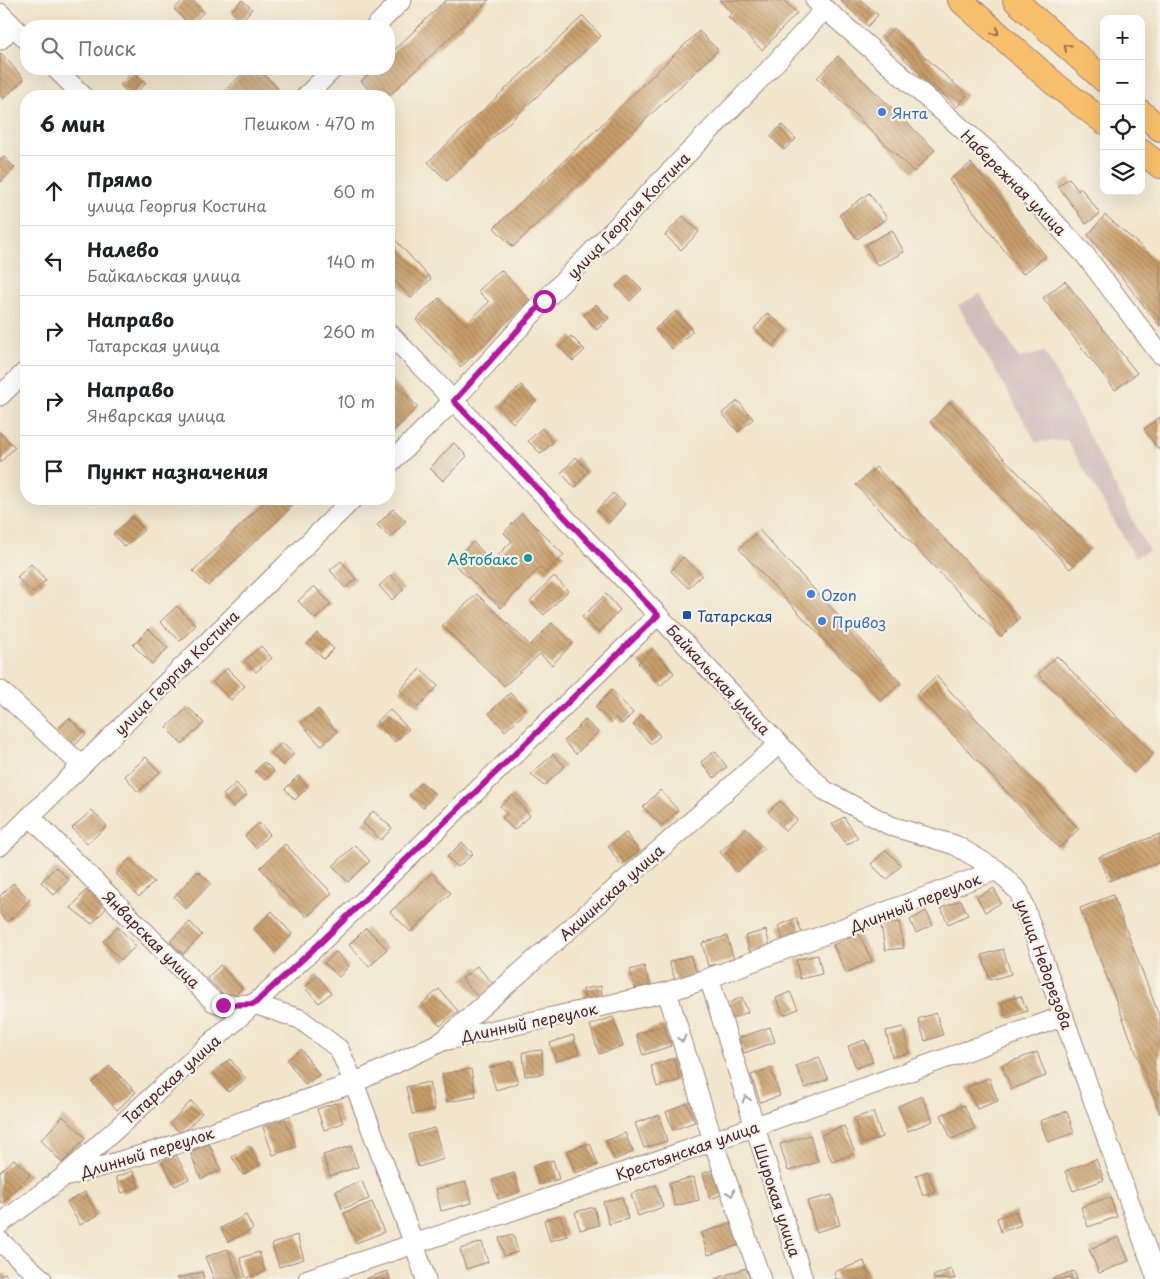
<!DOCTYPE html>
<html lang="ru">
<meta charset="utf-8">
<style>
:root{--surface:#fff;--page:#f6f6f6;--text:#202124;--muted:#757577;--line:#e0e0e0}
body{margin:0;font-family:"Playpen Sans",sans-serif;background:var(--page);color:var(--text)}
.controls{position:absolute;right:15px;top:15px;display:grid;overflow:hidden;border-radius:10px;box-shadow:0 5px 20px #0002}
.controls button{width:45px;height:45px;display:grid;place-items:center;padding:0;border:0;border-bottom:1px solid var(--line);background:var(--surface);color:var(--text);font:25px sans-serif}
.stop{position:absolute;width:15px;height:15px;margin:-11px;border:4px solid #b5179e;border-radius:50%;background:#fff}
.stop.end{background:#b5179e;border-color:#fff;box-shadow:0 1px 5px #0008}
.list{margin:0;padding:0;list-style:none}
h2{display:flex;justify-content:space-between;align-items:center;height:65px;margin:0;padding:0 20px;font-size:21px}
h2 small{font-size:16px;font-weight:400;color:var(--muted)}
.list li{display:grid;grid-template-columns:32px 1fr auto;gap:15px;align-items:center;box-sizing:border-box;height:70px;padding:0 20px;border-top:1px solid var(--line)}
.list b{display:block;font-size:19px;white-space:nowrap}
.list p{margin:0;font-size:16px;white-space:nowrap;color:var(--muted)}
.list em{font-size:16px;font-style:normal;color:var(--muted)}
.icon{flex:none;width:28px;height:28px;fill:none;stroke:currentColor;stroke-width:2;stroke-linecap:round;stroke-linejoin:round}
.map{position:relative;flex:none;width:1160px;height:1279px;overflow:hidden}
.search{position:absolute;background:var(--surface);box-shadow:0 5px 20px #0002;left:20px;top:20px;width:375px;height:55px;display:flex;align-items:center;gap:12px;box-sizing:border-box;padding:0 18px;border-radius:20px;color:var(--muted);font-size:19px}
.panel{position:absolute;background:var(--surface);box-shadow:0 5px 20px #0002;left:20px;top:90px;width:375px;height:415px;border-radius:20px}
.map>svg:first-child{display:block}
.industrial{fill:#d1bfbd}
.building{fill:url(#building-back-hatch)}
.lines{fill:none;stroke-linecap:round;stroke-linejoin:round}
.minor-casing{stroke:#9e827b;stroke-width:21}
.major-casing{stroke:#9e827b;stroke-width:26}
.minor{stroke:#fff;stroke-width:19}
.major{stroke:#f8bf6c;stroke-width:24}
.oneway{stroke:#986748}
.oneway2{stroke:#ae9aa0}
.route{stroke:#b5179e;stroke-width:6}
.shop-dot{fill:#3f7fe0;stroke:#f7f3e8;stroke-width:2}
.culture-dot{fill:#0f9aa8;stroke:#f7f3e8;stroke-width:2}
.transit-dot{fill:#1a4fb4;stroke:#f7f3e8;stroke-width:2}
.labels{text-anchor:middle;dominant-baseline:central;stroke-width:4.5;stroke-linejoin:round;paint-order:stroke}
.shop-label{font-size:15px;fill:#366cbe;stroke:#f7f3e8;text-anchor:start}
.street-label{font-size:15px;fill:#4a1f2b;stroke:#f7f3e8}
.culture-label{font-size:15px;fill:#0d838f;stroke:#f7f3e8;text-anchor:end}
.transit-label{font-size:15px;fill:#164399;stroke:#f7f3e8;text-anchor:start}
</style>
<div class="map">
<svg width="1160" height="1279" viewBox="0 0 1160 1279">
<defs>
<pattern id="building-back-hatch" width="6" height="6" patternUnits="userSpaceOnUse" patternTransform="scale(1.25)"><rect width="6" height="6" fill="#c89e69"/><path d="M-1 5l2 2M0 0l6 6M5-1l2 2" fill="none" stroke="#a48057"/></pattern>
</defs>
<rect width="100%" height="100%" fill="#f7f3e8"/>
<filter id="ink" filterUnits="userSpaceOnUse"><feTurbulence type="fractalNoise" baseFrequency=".02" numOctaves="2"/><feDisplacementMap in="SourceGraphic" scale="10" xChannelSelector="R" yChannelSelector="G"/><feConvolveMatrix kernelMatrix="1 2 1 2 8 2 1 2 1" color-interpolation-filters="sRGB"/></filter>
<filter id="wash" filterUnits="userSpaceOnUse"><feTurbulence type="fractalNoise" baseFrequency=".0096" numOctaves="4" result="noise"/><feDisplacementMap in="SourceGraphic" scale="20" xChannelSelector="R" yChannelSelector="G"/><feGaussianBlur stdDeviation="1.12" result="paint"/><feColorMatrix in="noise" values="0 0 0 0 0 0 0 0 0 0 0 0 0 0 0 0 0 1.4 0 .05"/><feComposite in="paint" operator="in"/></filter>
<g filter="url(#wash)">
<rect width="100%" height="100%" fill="#f1e5cb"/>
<path class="industrial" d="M980,294L1019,358L1045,352L1149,551L1135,557L1067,440L1036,442L958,305Z"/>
<g id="blocks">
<path class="building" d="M184,0H192L204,12L190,25L174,9Z
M242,0L252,9L241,21L231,11Z
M446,0H489L389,96H375L361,81L374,69H389V55Z
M719,0H783L797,13L762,50L728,17L732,13Z
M840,0H861L878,15L868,26Z
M583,16L601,36L447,181L428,162Z
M893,28L967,95L957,107L883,39Z
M699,31L718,50L513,247L494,228Z
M1,53L24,79L3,99L0,95V54Z
M838,56L935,150L914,172L817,78Z
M248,69H259L278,89L270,96H219Z
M134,71L146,83L132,96H131L120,85Z
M782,125L796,139L784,150L770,136Z
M4,157L15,168L1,182L0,181V160Z
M971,163L1046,256L1023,274L949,180Z
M1069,178L1078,191L1081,188L1100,214L1086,224L1058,186Z
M869,193L887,218L857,239L839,215Z
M1105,215L1160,263V326L1088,235Z
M683,216L699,232L681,250L665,235Z
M892,230L904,252L877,266L866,244Z
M389,233L431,279L411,298L389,274Z
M501,270L530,300L461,367L416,320L439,298L465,325L489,302L478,291Z
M628,275L642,289L630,301L616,286Z
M1065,281L1137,373L1115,390L1043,298Z
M596,304L609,318L597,330L584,315Z
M676,311L693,331L672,349L655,329Z
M768,313L787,330L773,346L754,329Z
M571,336L585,350L573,361L559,347Z
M389,377L418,407L389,435Z
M521,385L536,401L513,423L498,407Z
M738,401L753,419L738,432L722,413Z
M950,402L1091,549L1070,569L930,422Z
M1160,417V451L1144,429Z
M542,428L553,442L541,454L528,441Z
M0,432L15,447L0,463Z
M454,443L467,456L443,481L430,468Z
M576,457L588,471L575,488L561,473Z
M876,467L1020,618L1001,637L856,485Z
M613,493L625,504L610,522L597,510Z
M268,499H300L208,586L193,571Z
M393,509L406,521L390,538L377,525Z
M522,513L564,555L546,573L540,567L501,608L452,562L473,542L492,561L512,541L504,533Z
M132,517L144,530L125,547L113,534Z
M759,530L901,683L881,701L739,549Z
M683,557L702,575L688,588L671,571Z
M341,561L356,579L345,588L330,570Z
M31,564L46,580L32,593L17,577Z
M391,575L404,589L392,600L379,586Z
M554,576L568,591L544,615L530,601Z
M314,586L331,604L315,619L298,601Z
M477,594L530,645L552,623L573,643L552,665L540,654L504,686L442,626Z
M606,594L620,610L598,633L582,617Z
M177,606L196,625L180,641L160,622Z
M149,629L168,648L152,664L133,645Z
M317,633L334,649L324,659L307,644Z
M261,646L272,658L256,672L245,660Z
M653,649L674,673L660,686L638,663Z
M1057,656L1153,754L1134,773L1038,674Z
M227,668L245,686L231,700L213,682Z
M420,669L438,686L418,707L400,690Z
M936,676L1079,829L1059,848L916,695Z
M612,690L633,713L622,724L616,717L611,723L595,707Z
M510,693L527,711L505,731L489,713Z
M188,707L204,723L182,744L166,728Z
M318,709L337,732L321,746L301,723Z
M390,710L409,729L395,742L376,722Z
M642,715L660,736L651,744L633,725Z
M69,718L86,734L72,748L55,732Z
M585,720L598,732L576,754L564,741Z
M282,743L294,754L283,766L271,753Z
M715,751L727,767L714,778L701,762Z
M553,754L565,766L544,786L531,774Z
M146,757L160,772L138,792L125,776Z
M264,762L274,771L265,780L255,771Z
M298,776L308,787L295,800L285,789Z
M421,782L435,794L423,808L409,795Z
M236,783L247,795L233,807L223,795Z
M660,790L678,810L662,826L643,807Z
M513,795L530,816L514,830L502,818L507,814L500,806Z
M780,801L797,820L785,831L768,812Z
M92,810L107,826L87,844L72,828Z
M373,811L392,828L381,840L363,823Z
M844,817L858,838L847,845L832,824Z
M259,823L270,834L256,848L245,836Z
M746,828L764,849L737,872L720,852Z
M626,833L639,851L621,865L608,846Z
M1160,834V862L1108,881L1099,857Z
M462,842L473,854L458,867L447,857Z
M285,844L332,893L307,917L260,868Z
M355,845L370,861L348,882L333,866Z
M886,850L901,865L887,880L871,864Z
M130,859L154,882L139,897L116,874Z
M56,867L69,880L54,895L41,882Z
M198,871L211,883L186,909L174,897Z
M432,873L451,893L411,932L390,912Z
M13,883L30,900L8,922L0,914V896Z
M994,888L1001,903L985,912L977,897Z
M86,890L107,907L92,924L71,908Z
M1113,895L1160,1018V1114L1080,908Z
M961,900L968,915L948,924L941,908Z
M272,911L292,934L276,952L254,929Z
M926,911L933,925L916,933L910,920Z
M796,918L804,938L786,945L778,926Z
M190,922L202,935L183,954L170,941Z
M899,922L904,948L885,950L881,925Z
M118,927L136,946L121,960L103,941Z
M366,928L387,949L369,967L349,945Z
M766,930L770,948L750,953L745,936Z
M859,934L872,961L846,973L833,945Z
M727,936L734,960L708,966L702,943Z
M1003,949L1011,974L990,980L982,955Z
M336,952L349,966L339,977L324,963Z
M690,955L697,974L676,982L669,962Z
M818,955L822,974L800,979L796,960Z
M220,965L242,988L230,1001L207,978Z
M477,966L494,985L479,998L462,979Z
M644,966L651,987L636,991L630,970Z
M317,975L331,993L319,1003L305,988Z
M601,986L603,1004L586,1007L583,989Z
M439,989L458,1011L440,1026L422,1004Z
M790,992L798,1009L784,1015L776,998Z
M1021,996L1027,1011L1007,1018L1002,1002Z
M742,997L748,1012L731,1019L725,1005Z
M936,1013L943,1035L925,1041L918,1019Z
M613,1017L623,1046L599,1054L590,1025Z
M664,1025L671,1046L643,1055L636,1034Z
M770,1027L775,1042L744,1053L739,1038Z
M903,1027L909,1053L892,1057L886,1031Z
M573,1035L579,1054L556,1061L550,1043Z
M865,1040L873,1062L856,1068L848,1046Z
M301,1049L319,1075L305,1085L287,1060Z
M542,1050L543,1074L525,1076L523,1052Z
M1037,1052L1046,1076L1011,1089L1002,1065Z
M819,1057L828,1079L805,1088L796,1066Z
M674,1058L680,1080L657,1087L651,1066Z
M230,1059L246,1079L228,1092L213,1072Z
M511,1061L518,1083L496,1090L489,1068Z
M110,1066L136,1092L117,1110L92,1083Z
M771,1068L780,1096L760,1102L751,1075Z
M471,1069L476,1097L447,1102L442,1074Z
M989,1078L998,1101L977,1109L967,1087Z
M429,1082L435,1109L412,1114L406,1087Z
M922,1096L933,1121L908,1131L898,1106Z
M191,1101L202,1113L182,1134L170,1123Z
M336,1103L343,1123L324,1130L317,1109Z
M687,1103L695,1122L673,1130L666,1112Z
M964,1105L975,1129L951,1139L941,1115Z
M1067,1111L1074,1133L1048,1142L1040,1121Z
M873,1112L882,1137L862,1144L854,1118Z
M659,1115L667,1141L644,1148L635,1123Z
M63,1116L86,1138L62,1163L41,1140Z
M285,1119L296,1147L273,1155L263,1127Z
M844,1126L855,1153L832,1162L821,1135Z
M434,1128L444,1159L418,1167L409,1135Z
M625,1133L633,1152L614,1160L606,1141Z
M810,1135L818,1162L788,1171L780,1144Z
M590,1143L598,1165L575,1173L567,1151Z
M209,1144L221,1170L201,1179L190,1152Z
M249,1146L260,1165L243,1175L232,1157Z
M351,1146L358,1167L330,1176L323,1155Z
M176,1155L189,1179L175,1186L162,1162Z
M14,1159L30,1175L2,1203L0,1200V1172Z
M1096,1159L1104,1180L1073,1191L1065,1171Z
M553,1160L559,1179L539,1185L533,1166Z
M716,1169L724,1194L710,1199L703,1173Z
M133,1171L139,1187L122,1193L116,1177Z
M928,1171L935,1192L923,1196L916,1175Z
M514,1173L520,1192L498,1199L492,1180Z
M694,1177L699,1200L675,1206L669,1183Z
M362,1181L369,1199L342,1209L336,1191Z
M466,1182L472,1203L441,1211L436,1189Z
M656,1185L663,1207L638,1216L631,1194Z
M85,1192L98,1215L80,1225L67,1202Z
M832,1195L840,1225L816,1232L807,1201Z
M622,1197L628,1219L609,1224L603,1202Z
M1110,1197L1117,1217L1088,1227L1081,1207Z
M372,1202L384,1232L356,1243L344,1213Z
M594,1207L599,1225L580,1230L575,1212Z
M1016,1211L1021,1225L1001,1232L997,1218Z
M246,1215L253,1229L228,1242L221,1228Z
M560,1215L567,1236L550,1241L544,1220Z
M732,1223L739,1245L708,1255L701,1233Z
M513,1234L518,1252L504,1256L499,1238Z
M297,1235L304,1259L279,1267L272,1244Z
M1119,1237L1129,1261L1099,1273L1089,1249Z
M482,1242L488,1262L466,1269L460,1249Z
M228,1249L239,1279H214L205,1257Z
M259,1252L265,1272L246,1278L240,1258Z
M864,1261L870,1279H836L834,1272Z
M746,1268L750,1279H714Z
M951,1269L955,1279H934L933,1276Z
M387,1271L390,1279H365Z
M1074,1271L1077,1279H1051Z
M202,1272L204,1279H177V1278Z
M5,1273L8,1279H0V1275Z"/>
</g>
</g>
<g filter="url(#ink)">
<use href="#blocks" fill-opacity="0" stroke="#9e827b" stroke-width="1"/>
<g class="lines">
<g class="minor-casing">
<path id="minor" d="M815,0L990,153L1085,255L1160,354
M0,13L26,39
M376,26L402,0
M0,40L13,26
M56,69L83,96
M306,96L333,69
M389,333L658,615L779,744L824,790L891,826L955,845L997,870L1019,892L1157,1279
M0,396L26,371
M389,464L453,401L544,301L765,74L825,9
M0,690L81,765
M30,816L214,1002L223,1005L254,1004L300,1019L339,1049L354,1083L414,1244L426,1279
M0,846L353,499
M709,978L755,1127L803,1279
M667,992L713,1141L761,1279
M444,1040L779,744
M62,1178L168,1147L354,1083L443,1041L667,992L709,978L997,870
M0,1224L62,1178L254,1004L318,945L658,615
M0,1241L42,1279
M308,1279C562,1196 813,1106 1064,1016"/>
</g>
<g class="major-casing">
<path id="major" d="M960,0L1056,85L1104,122
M1015,0L1104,80
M1141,112L1160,129
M1141,151L1160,166"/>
</g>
<use href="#minor" class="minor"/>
<use href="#major" class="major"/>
</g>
<defs><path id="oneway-chevron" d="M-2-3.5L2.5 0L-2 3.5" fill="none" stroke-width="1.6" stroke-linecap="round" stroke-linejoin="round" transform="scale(1.25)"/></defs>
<g class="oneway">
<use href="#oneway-chevron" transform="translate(996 32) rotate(42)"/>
<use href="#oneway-chevron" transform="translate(1067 47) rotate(-138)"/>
</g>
<g class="oneway2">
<use href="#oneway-chevron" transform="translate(682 1039) rotate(73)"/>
<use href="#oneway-chevron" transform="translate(746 1099) rotate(-107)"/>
<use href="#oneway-chevron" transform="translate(731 1193) rotate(71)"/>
</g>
</g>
<g class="lines" filter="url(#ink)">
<path class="route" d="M223,1005L254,1004L318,945L658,615L454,401L544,301"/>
</g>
<g class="shop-dot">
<circle cx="882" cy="112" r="5"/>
<circle cx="811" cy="594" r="5"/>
<circle cx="822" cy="621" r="5"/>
</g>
<circle class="culture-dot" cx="528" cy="558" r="5"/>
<rect class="transit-dot" x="682" y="610" width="10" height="10" rx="2.5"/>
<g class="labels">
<g class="shop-label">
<text x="892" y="112">Янта</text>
<text x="821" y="594">Ozon</text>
<text x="832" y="621">Привоз</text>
</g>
<g class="street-label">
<text transform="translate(1014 182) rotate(45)">Набережная улица</text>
<text transform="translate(628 215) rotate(-46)">улица Георгия Костина</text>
<text transform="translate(176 672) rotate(-45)">улица Георгия Костина</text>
<text transform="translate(719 679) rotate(47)">Байкальская улица</text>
<text transform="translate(611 892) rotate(-42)">Акшинская улица</text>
<text transform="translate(915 902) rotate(-21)">Длинный переулок</text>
<text transform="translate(152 939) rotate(45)">Январская улица</text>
<text transform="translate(1045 964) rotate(70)">улица Недорезова</text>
<text transform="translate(529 1022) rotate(-12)">Длинный переулок</text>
<text transform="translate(171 1079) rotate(-42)">Татарская улица</text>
<text transform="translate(687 1150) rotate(-19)">Крестьянская улица</text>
<text transform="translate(147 1152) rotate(-17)">Длинный переулок</text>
<text transform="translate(778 1200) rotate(72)">Широкая улица</text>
</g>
<g class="culture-label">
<text x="518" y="558">Автобакс</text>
</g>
<g class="transit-label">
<text x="697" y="615">Татарская</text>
</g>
</g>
</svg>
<div class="controls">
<button>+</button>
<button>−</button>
<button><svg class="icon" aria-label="locate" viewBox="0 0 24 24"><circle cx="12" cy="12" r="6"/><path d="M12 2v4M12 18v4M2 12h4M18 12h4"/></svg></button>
<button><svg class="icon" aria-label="layers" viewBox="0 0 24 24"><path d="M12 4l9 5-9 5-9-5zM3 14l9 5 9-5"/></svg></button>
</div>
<div class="stop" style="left:544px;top:301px"></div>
<div class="stop end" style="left:223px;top:1005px"></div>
<div class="search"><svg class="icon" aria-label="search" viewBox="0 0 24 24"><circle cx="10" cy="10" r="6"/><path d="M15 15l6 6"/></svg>Поиск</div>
<section class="panel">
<h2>6 мин<small>Пешком · 470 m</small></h2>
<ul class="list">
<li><svg class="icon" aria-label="ahead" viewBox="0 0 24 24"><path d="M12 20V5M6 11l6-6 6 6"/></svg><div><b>Прямо</b><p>улица Георгия Костина</p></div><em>60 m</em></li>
<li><svg class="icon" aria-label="left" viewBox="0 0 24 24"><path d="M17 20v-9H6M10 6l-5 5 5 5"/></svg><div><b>Налево</b><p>Байкальская улица</p></div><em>140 m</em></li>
<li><svg class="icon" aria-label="right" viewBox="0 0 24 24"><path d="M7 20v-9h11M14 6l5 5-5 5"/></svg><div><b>Направо</b><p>Татарская улица</p></div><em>260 m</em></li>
<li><svg class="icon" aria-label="right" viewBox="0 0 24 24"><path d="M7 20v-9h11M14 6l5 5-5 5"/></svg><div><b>Направо</b><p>Январская улица</p></div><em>10 m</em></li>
<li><svg class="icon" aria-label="arrive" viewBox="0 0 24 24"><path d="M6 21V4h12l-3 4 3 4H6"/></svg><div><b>Пункт назначения</b></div></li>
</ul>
</section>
</div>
